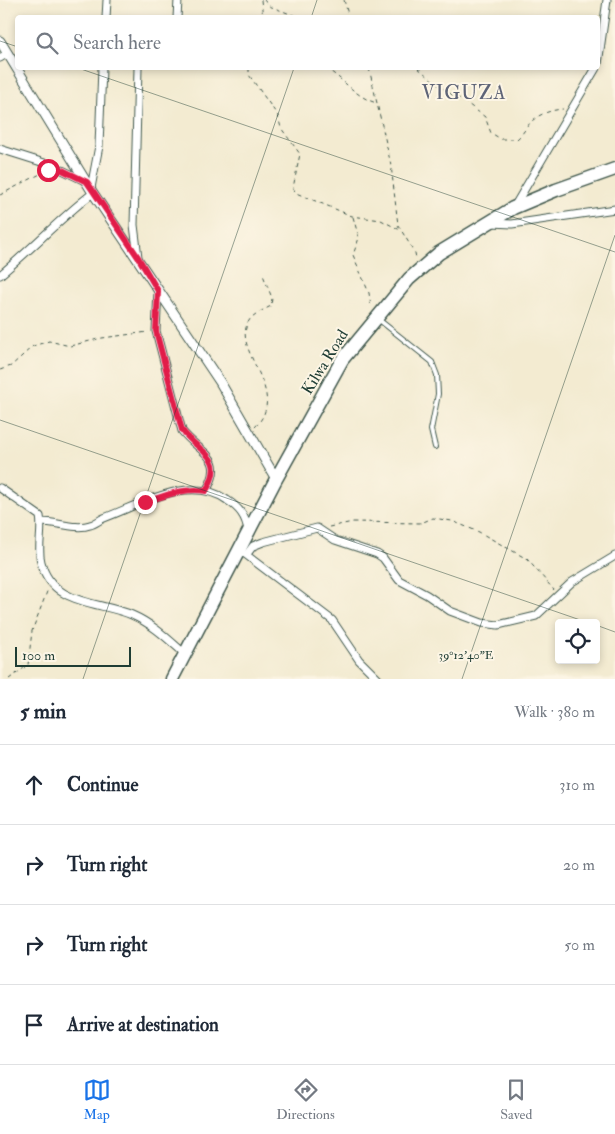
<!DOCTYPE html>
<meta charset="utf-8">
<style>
:root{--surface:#fff;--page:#f2f2f3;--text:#1f2937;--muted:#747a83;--line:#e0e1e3;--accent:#1a73e8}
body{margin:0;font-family:"IM FELL Double Pica",serif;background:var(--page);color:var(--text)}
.controls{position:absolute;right:15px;bottom:15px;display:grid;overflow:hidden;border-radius:5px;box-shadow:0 2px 8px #0003}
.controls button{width:45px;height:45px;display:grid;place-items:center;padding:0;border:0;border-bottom:1px solid var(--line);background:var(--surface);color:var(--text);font:25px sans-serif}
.scale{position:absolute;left:15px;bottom:12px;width:116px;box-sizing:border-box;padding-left:5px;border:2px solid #1f3d34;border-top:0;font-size:14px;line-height:18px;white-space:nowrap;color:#1f3d34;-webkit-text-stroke:4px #fcf5e5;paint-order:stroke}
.stop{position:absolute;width:15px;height:15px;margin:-11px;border:4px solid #e11d48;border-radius:50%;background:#fff}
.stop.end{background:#e11d48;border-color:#fff;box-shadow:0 1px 5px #0008}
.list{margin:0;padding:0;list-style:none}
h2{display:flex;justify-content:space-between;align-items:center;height:65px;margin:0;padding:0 20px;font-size:21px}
h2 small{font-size:16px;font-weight:400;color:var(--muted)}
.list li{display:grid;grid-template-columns:32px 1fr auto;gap:15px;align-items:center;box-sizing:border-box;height:80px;padding:0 20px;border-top:1px solid var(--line)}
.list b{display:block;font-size:19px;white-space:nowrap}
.list em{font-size:16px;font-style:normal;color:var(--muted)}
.icon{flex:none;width:28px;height:28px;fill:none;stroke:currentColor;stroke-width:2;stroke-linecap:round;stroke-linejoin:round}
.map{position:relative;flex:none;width:615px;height:679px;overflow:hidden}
.search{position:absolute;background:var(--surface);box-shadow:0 2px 8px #0003;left:15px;right:15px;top:15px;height:55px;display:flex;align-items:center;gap:12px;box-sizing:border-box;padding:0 18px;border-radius:5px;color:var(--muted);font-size:19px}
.sheet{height:385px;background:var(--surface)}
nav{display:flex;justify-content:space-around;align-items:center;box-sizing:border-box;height:70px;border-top:1px solid var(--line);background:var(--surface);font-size:14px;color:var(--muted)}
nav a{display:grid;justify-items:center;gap:2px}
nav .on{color:var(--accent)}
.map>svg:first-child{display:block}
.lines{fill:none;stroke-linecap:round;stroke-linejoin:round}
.service-casing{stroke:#3f574c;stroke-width:6}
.minor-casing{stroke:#3f574c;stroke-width:9}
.tertiary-casing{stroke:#3f574c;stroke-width:11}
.trunk-casing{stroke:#3f574c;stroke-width:15}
.path{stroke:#3f574c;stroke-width:1;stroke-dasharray:4 4;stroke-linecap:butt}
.service{stroke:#fff;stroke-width:4}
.minor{stroke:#fff;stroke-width:7}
.tertiary{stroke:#fff;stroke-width:9}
.trunk{stroke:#fff;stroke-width:12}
.route{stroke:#e11d48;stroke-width:6}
.ticks{fill:none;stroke:#1f3d34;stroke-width:1;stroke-opacity:0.45}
.labels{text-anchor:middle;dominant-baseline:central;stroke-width:4;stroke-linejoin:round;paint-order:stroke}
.street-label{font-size:16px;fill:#1f3d34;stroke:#fcf5e5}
.quarter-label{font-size:19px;letter-spacing:1px;fill:#5e6477;stroke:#fcf5e5}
.ticks-label{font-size:12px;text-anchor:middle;fill:#1f3d34;stroke:#fcf5e5;stroke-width:4;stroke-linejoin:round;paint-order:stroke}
</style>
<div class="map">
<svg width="615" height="679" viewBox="0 0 615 679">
<rect width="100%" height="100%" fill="#fcf5e5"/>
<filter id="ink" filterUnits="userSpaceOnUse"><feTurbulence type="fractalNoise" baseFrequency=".02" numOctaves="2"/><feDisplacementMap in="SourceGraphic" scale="10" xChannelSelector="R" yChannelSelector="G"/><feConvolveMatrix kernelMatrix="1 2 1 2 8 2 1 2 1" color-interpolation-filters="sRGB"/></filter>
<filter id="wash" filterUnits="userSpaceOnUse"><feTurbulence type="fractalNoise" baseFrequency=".0096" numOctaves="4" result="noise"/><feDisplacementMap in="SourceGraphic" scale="20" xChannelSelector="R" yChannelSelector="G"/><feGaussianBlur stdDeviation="1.12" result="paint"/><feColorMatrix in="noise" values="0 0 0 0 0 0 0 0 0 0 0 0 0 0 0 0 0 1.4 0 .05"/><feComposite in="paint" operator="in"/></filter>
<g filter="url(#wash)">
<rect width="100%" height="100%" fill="#f3ebd1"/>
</g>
<g filter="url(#ink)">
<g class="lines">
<g class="service-casing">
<path id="service" d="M378,319L432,362L437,375L438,394L431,430L435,447"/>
</g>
<g class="minor-casing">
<path id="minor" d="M106,18L107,0
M177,18L178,0
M0,58L8,53
M598,64L607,0
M0,149L54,166L87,182
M91,188L99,146L102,68
M514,207L596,68
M492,223L512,224L615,209
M138,257L134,225L138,68
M0,275C32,249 60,218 93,193
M158,291L156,331L182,431C200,454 227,456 206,491
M0,488L40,516C43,531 37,547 41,562C52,606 99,601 132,615C153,624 169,640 185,654
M41,522C57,522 76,530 90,525C95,524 99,520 104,518C141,504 190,474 227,500C239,508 246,516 248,531
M245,554L332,620L359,660L378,679
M247,554L253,546L263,542L317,528L335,540L377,554L383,558L399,580L427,595L450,611L482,623L498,625L536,616L572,582L615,556"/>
</g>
<g class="tertiary-casing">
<path id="tertiary" d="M0,41L93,193L220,382L276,479"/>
</g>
<g class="trunk-casing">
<path id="trunk" d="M172,679L276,479L342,360L409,279L439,253L513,208L556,190L615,169"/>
</g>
<path class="path" d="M261,0L263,18
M264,0L269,6L301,18
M344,0L349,18
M249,68V75L278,116L281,128L300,154L293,188L296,193L352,216L381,220L400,230
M325,68C343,78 356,98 377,103
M369,68L391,165L398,225L415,253L416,258
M418,68L447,92L464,101L485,117L491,133L501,139H517C523,134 525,129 530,123C538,114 551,110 563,109
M0,195L46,171
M353,217L359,238L353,255L369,293L371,307
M0,370L11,366L33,346L49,341L70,346L102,338L148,332
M255,427C292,390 226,348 251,318C257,312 264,310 271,306L272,298L263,275
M329,527L353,522L421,523L433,518L452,521L479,532L527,559L554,590
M9,679L28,665L32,631L48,589"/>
<use href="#service" class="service"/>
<use href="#minor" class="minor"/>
<use href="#tertiary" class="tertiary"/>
<use href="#trunk" class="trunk"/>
</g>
</g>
<g class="lines" filter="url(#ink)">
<path class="route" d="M48,170L54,166L87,182L138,257L158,291L156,331L182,430C200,455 227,455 206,491C185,487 165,496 145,502"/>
</g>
<path class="ticks" d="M311,18L317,0M0,41L18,47M78,68L615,252M0,420L589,623M596,625L615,632M83,679L294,68M462,679L615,235"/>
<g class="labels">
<g class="street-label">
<text transform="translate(325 362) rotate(-58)">Kilwa Road</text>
</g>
<g class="quarter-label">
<text x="464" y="93">VIGUZA</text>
</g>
</g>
<g class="ticks-label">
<text x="466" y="659">39°12'40"E</text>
</g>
</svg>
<div class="controls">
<button><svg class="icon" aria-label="locate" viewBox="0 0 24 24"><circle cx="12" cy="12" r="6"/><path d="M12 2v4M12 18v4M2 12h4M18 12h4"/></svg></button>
</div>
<div class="scale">100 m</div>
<div class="stop" style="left:48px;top:170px"></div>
<div class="stop end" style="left:145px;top:502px"></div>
<div class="search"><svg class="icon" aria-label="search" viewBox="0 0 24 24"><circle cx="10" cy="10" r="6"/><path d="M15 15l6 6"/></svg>Search here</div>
</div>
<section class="sheet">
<h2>5 min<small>Walk · 380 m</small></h2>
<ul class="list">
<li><svg class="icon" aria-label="ahead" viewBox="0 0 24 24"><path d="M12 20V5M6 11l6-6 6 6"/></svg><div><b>Continue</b></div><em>310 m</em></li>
<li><svg class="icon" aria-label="right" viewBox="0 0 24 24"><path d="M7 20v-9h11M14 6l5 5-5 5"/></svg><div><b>Turn right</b></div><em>20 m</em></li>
<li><svg class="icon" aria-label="right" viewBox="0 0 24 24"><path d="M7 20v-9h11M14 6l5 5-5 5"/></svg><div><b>Turn right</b></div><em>50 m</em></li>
<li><svg class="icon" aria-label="arrive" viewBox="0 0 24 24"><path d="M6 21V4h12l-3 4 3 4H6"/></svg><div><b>Arrive at destination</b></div></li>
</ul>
</section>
<nav>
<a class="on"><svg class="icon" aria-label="map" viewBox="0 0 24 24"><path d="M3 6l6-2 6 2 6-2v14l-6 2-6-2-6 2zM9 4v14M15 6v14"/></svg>Map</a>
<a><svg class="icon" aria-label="directions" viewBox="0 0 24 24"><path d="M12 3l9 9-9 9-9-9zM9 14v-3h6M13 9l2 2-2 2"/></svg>Directions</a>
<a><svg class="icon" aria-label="saved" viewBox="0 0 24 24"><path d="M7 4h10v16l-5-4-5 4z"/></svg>Saved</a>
</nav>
